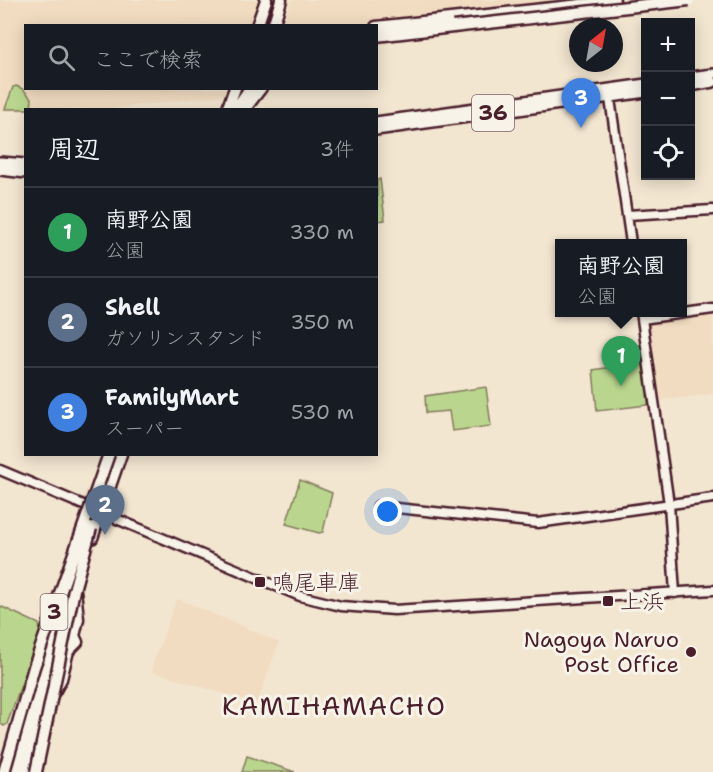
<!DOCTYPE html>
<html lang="ja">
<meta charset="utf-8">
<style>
:root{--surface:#171b24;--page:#20242c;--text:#f1f3f6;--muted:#9ea1a6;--line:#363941;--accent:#a6949b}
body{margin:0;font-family:"Shantell Sans","Klee One",sans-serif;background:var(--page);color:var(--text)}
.controls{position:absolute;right:18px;top:18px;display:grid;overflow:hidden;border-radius:0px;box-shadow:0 3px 15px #0003}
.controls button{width:54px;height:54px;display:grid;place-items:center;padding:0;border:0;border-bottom:2px solid var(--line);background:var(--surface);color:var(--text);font:30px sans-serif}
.compass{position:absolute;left:569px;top:18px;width:54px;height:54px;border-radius:50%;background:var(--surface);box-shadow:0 3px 15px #0003;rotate:31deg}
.you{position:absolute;left:388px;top:512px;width:21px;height:21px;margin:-15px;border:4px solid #fff;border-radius:50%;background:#1a73e8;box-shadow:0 0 0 9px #1a73e833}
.badge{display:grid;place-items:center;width:39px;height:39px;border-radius:50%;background:var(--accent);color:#fff;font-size:20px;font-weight:700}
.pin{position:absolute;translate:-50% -50px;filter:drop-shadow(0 2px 3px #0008)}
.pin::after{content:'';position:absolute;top:32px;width:21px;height:18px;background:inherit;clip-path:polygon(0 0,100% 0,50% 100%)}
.popup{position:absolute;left:555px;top:239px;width:132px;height:78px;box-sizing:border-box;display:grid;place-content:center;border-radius:0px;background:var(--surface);filter:drop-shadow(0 2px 4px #0005);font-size:20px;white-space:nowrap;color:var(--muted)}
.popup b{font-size:22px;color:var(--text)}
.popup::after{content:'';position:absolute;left:50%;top:100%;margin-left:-12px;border:12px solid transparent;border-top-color:var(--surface)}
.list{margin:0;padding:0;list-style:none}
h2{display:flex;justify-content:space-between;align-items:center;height:78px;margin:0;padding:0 24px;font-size:26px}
h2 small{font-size:20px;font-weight:400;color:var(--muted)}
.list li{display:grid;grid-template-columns:39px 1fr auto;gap:18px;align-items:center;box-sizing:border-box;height:90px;padding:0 24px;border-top:2px solid var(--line)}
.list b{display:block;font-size:22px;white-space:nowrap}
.list p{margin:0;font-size:20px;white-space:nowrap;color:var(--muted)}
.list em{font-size:20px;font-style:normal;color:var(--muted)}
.icon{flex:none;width:33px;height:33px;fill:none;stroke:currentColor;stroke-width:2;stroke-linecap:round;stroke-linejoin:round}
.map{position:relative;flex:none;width:713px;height:772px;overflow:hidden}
.search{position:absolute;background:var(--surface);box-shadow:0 3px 15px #0003;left:24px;top:24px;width:354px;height:66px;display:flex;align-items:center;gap:15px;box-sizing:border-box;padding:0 21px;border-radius:0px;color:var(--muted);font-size:22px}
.panel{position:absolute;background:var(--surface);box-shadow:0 3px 15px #0003;left:24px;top:108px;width:354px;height:348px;border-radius:0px}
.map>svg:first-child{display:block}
.built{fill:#f1dcc1}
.green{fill:#bad68e;stroke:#827a5c;stroke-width:1.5}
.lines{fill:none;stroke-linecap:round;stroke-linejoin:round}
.secondary-casing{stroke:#4a1f2b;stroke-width:13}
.primary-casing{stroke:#4a1f2b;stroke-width:14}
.highway-casing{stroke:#4a1f2b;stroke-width:15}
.secondary{stroke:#f7f3e8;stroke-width:8}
.primary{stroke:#f7f3e8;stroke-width:9}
.highway{stroke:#f7f3e8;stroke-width:10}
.highway-bridge-casing{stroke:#4a1f2b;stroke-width:15;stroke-linecap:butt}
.highway-bridge{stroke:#f7f3e8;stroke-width:10}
.poi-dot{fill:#4a1f2b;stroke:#f7f3e8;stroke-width:2}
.labels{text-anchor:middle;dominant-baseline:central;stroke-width:6;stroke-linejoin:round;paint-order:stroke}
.shield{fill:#f7f3e8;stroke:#7e5f64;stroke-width:1.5}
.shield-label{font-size:21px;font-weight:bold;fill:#4a1f2b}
.poi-label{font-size:22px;fill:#4a1f2b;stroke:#f7f3e8;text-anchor:start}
.quarter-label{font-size:26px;letter-spacing:1.5px;fill:#4a1f2b;stroke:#f7f3e8}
</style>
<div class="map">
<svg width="713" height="772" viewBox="0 0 713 772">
<rect width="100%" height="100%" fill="#f3e6d1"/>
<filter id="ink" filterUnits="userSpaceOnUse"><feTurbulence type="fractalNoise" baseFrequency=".0167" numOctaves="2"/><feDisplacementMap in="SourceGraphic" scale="12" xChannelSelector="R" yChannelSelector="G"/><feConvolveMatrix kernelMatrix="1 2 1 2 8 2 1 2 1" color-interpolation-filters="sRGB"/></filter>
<g filter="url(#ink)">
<path class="built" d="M0,0H258L249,25L26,26V88L227,89L225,95L109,109L26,110L25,111H0Z
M291,0H577L361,25L282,26Z
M713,313V394L658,401L645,321Z
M179,599L279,642L258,702L255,703L153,672L151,669L176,600Z"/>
<path class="green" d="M16,86L23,89L32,99L31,109H5L13,87Z
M380,179L385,220L377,221V180Z
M644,362L650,402L647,405L597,411L593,370Z
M486,387L491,426L452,431L449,411L426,413L425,396Z
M300,480L332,493L323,532L319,533L286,524Z
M0,606L39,624L40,632L7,724L4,726L0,723Z
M247,756L295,772H242Z"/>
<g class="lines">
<g class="secondary-casing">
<path id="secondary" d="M609,92L631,243
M627,215L713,210
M641,312L669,504L675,593
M642,319L713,309
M0,470L300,596L341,606L394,610L713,590
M378,506L538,523L713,498"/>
</g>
<g class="primary-casing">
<path id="primary" d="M690,77L713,74
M690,86L713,82
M376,122L646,84
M376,130L646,92
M0,162L26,164
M0,170L26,173"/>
</g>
<g class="highway-casing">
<path id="highway" d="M257,26L266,0
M273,26L281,0
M376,27L590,4L614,0
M376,36L453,27
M227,110L235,88
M235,110L250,88
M244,110L261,88
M92,538L121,454
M75,590L78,619L74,636L77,642
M54,692L61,679L68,651L77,642
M16,772L55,621
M25,772L59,642"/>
</g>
<use href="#secondary" class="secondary"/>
<use href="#primary" class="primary"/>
<use href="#highway" class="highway"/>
<g class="highway-bridge-casing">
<path id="highway-bridge" d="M453,27L689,0
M4,772L34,667L109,454
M36,772L74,590L91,528"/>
</g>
<use href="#highway-bridge" class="highway-bridge"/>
</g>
</g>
<g class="poi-dot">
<rect x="254" y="576" width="12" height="12" rx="3"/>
<rect x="602" y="595" width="12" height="12" rx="3"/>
<circle cx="691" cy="652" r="6"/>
</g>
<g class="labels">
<g class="shield">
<rect x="472" y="95" width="42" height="36" rx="4.5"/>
<rect x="40.5" y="594" width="27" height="36" rx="4.5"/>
</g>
<g class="shield-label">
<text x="493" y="113">36</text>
<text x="54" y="612">3</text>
</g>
<g class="poi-label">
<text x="272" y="582">鳴尾車庫</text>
<text x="620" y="601">上浜</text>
<text x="679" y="639" text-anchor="end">Nagoya Naruo<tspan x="679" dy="25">Post Office</tspan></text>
</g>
<g class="quarter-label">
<text x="334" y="705">KAMIHAMACHO</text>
</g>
</g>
</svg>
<div class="controls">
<button>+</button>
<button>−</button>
<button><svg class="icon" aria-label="locate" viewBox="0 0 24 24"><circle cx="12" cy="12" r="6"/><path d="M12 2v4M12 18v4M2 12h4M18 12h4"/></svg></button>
</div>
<svg class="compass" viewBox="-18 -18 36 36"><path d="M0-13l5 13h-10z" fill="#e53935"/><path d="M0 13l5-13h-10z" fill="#9ea1a6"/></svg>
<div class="you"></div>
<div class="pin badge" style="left:621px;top:386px;background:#2e9e5b">1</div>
<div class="popup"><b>南野公園</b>公園</div>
<div class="pin badge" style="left:105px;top:535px;background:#5c6f8a">2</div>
<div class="pin badge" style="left:581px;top:128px;background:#3f7fe0">3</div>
<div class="search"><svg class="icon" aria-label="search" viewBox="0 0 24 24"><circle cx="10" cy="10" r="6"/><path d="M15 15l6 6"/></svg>ここで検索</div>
<section class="panel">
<h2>周辺<small>3件</small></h2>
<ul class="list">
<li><span class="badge" style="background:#2e9e5b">1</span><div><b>南野公園</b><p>公園</p></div><em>330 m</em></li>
<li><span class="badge" style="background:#5c6f8a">2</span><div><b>Shell</b><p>ガソリンスタンド</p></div><em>350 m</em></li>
<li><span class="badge" style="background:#3f7fe0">3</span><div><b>FamilyMart</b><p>スーパー</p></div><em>530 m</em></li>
</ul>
</section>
</div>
